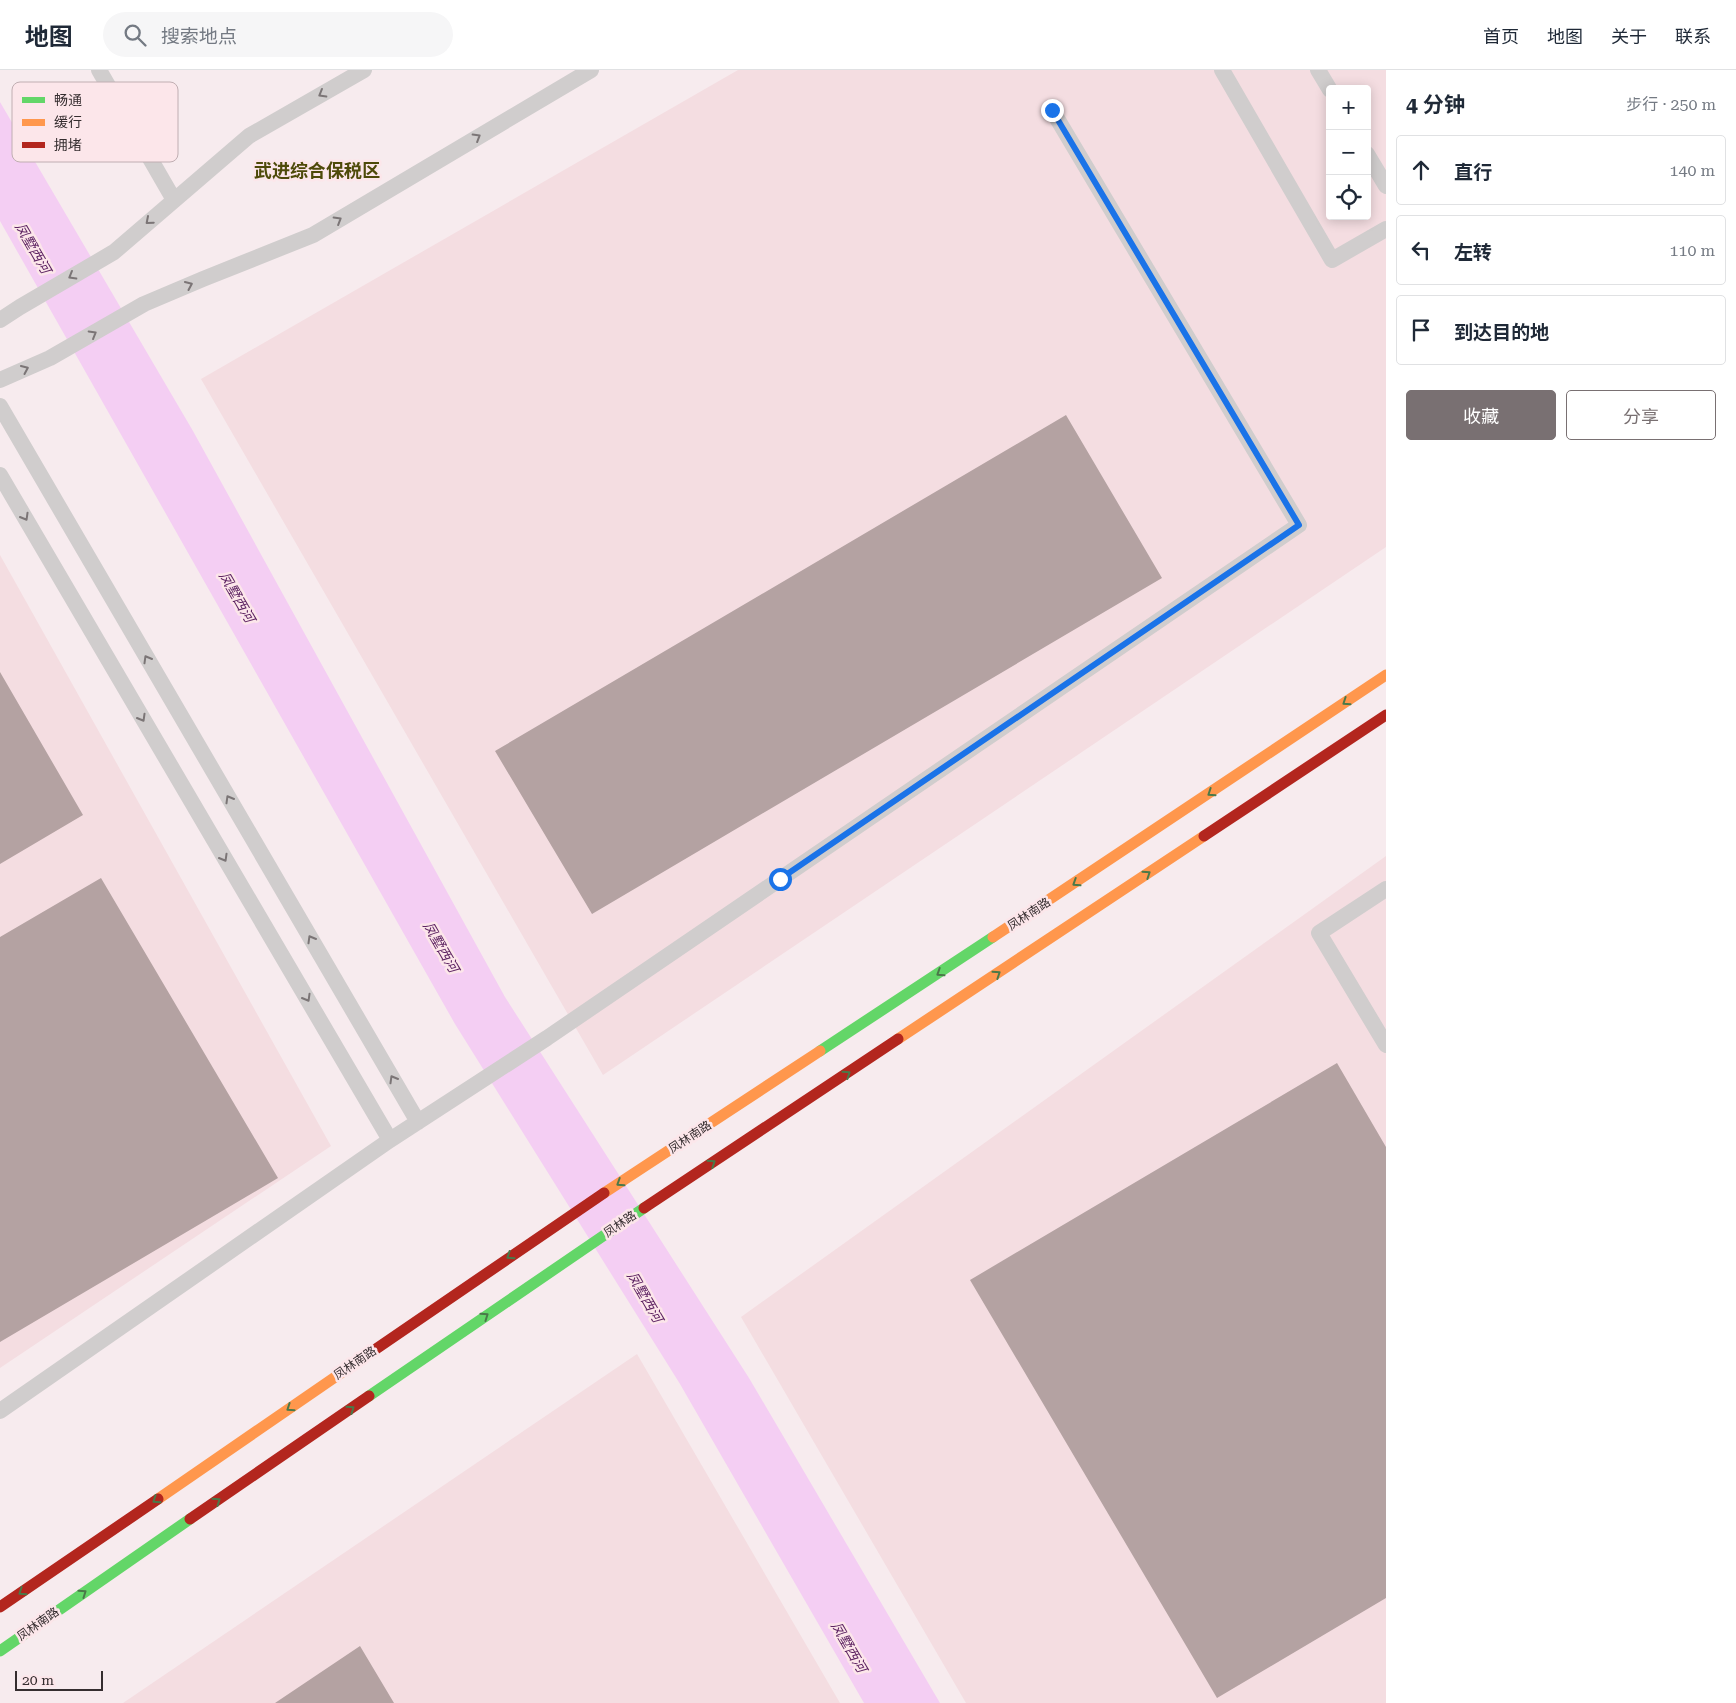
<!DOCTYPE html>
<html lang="zh">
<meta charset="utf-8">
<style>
:root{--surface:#fff;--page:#f6f6f7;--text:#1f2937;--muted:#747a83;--line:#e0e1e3;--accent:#797072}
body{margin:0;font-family:"Roboto Serif","Noto Sans SC",serif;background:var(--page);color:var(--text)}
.controls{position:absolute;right:15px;top:15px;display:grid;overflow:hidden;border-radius:5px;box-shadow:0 2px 12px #0003}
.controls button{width:45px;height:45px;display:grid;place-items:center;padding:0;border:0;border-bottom:1px solid var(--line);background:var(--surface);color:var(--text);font:25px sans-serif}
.scale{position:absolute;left:15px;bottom:12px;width:88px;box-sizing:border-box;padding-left:5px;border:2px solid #352d2f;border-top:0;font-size:14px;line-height:18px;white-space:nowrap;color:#352d2f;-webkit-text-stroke:4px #fce6ea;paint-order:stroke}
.stop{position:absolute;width:15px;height:15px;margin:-11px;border:4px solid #1a73e8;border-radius:50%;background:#fff}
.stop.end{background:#1a73e8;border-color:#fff;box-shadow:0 1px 5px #0008}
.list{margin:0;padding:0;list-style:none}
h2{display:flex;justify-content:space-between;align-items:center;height:65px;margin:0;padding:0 20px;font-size:21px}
h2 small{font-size:16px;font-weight:400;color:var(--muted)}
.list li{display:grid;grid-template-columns:32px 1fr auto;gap:15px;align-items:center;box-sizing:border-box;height:70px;margin:0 10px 10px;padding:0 10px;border:1px solid var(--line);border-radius:5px}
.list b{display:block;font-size:19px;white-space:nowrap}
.list em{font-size:16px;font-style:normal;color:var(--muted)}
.actions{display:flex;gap:10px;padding:15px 20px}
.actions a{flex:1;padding:11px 0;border:1px solid var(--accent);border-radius:5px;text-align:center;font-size:18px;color:var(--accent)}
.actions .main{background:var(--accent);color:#fff}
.icon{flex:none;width:28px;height:28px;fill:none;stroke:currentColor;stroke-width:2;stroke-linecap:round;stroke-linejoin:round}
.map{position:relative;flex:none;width:1386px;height:1633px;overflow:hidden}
header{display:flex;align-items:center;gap:30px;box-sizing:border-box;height:70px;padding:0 25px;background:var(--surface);border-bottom:1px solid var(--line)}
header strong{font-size:24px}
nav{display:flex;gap:28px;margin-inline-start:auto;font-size:18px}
.search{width:350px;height:45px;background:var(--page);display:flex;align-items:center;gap:12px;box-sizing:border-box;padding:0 18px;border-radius:28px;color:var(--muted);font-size:19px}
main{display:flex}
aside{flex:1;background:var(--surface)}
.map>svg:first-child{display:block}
.built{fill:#f4dde1;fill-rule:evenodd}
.water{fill:#f4cef3}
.building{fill:#b4a2a2}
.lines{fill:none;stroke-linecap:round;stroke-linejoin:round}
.lane{stroke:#d0cdcd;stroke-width:16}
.fast{stroke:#63d668;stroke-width:11}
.slow{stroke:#ff974d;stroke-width:11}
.jam{stroke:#b3261e;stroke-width:11}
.oneway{stroke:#7b7576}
.oneway2{stroke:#4a7949}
.route{stroke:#1a73e8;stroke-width:6}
.labels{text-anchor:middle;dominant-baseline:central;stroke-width:5;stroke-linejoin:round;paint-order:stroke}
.street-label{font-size:12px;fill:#352d2f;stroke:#fce6ea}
.water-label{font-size:14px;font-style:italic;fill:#5d2362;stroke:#fce6ea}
.district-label{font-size:18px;font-weight:bold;fill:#4e4a09;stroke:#fce6ea}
.key{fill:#fce6ea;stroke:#c0aeb2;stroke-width:1}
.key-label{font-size:14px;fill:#352d2f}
</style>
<header>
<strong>地图</strong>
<div class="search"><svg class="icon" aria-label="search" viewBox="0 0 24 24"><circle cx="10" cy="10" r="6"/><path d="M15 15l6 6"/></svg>搜索地点</div>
<nav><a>首页</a><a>地图</a><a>关于</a><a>联系</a></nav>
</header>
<main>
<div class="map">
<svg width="1386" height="1633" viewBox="0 0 1386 1633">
<rect width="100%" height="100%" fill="#f7ebee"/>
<path class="built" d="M738,0H1386V477L603,1005L201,309ZM1330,19H1367V146H1330Z
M0,485L331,1076L0,1298Z
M1386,786V1633H966L741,1247Z
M637,1284L840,1633H123Z"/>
<path class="water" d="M0,32L193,361L505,927L749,1308L940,1633H864L680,1314L455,954L0,151Z"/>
<path class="building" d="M1066,345L1162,508L592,844L495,681Z
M0,602L83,745L0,794Z
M101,808L278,1108L0,1272V867Z
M1337,993L1386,1077V1528L1217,1628L970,1210Z
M360,1576L394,1633H275Z"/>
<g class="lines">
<path class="lane" d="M99,0L174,130
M1222,0L1332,190L1386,159
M1318,0L1330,20
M1367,84L1386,116
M0,250L20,237L114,182L249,66L364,0
M0,310L50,288L144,234L203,209L313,165L591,0
M0,336L418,1052
M0,405L390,1070
M1386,819L1319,863L1386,975
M0,1341L390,1070L547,968L1299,455L1052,40"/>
<path class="fast" d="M820,981L993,867
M369,1326L644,1138
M0,1581L190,1449"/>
<path class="slow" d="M993,867L1386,605
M898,969L1204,766
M604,1123L820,981
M158,1429L373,1281"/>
<path class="jam" d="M1204,766L1386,645
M644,1138L898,969
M373,1281L604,1123
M190,1449L369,1326
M0,1537L158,1429"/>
</g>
<defs><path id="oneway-chevron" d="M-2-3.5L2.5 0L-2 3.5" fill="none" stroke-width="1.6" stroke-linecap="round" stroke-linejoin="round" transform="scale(1.25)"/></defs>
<g class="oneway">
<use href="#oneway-chevron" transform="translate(322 24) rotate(150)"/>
<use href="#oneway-chevron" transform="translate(477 67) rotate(-31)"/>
<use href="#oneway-chevron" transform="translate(338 150) rotate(-31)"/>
<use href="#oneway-chevron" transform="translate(149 151) rotate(139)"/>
<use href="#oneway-chevron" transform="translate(72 206) rotate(150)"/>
<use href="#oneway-chevron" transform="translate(189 215) rotate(-24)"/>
<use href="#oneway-chevron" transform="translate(93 264) rotate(-30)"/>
<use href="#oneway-chevron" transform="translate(25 299) rotate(-24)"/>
<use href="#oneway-chevron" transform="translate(25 447) rotate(60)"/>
<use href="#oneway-chevron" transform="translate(147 589) rotate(-120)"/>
<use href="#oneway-chevron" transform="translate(142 648) rotate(60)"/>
<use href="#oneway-chevron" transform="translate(229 729) rotate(-120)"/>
<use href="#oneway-chevron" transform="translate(224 788) rotate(60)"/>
<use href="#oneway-chevron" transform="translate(311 869) rotate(-120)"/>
<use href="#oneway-chevron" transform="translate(307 928) rotate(60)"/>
<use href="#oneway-chevron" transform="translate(393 1009) rotate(-120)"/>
</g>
<g class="oneway2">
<use href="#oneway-chevron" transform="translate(1346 632) rotate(146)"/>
<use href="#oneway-chevron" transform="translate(1211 723) rotate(146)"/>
<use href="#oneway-chevron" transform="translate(1147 804) rotate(-34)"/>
<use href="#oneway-chevron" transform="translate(1076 813) rotate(147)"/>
<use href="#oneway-chevron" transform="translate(940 903) rotate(147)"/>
<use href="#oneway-chevron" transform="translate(997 904) rotate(-34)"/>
<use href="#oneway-chevron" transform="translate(847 1004) rotate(-34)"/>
<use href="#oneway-chevron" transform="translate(712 1093) rotate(-34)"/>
<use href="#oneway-chevron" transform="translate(620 1113) rotate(147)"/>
<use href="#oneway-chevron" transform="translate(510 1186) rotate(146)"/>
<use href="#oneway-chevron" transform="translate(485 1246) rotate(-35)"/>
<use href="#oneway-chevron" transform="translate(290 1338) rotate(146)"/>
<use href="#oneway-chevron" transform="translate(351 1339) rotate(-35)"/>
<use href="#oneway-chevron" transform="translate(156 1430) rotate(146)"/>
<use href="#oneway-chevron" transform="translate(217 1431) rotate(-35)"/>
<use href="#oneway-chevron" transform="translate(22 1522) rotate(146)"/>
<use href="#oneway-chevron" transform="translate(83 1523) rotate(-35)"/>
</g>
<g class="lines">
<path class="route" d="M780,809L1299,455L1052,40"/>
</g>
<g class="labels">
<g class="street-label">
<text transform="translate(1029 844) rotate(-33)">凤林南路</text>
<text transform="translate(690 1067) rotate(-33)">凤林南路</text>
<text transform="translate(620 1154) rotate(-34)">凤林路</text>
<text transform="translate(355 1293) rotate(-34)">凤林南路</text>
<text transform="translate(38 1554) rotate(-35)">凤林南路</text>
</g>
<g class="water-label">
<text transform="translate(33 178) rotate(60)">凤墅西河</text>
<text transform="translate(237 527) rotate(60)">凤墅西河</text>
<text transform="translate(441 877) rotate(60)">凤墅西河</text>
<text transform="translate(645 1227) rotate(60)">凤墅西河</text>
<text transform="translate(849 1577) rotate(60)">凤墅西河</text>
</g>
<g class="district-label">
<text x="317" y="100">武进综合保税区</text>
</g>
</g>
<rect x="12" y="12" width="166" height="80" rx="8" class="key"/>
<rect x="22" y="27" width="23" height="6" fill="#63d668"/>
<rect x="22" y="49" width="23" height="7" fill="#ff974d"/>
<rect x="22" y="72" width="23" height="6" fill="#b3261e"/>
<g class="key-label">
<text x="54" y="35">畅通</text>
<text x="54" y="57">缓行</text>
<text x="54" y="80">拥堵</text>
</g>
</svg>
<div class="controls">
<button>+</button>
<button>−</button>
<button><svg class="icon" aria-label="locate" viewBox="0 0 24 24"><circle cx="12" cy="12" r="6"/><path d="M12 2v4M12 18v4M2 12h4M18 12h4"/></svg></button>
</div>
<div class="scale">20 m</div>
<div class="stop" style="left:780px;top:809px"></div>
<div class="stop end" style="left:1052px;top:40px"></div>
</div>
<aside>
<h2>4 分钟<small>步行 · 250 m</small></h2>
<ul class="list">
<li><svg class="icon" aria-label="ahead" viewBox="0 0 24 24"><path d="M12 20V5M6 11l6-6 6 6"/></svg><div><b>直行</b></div><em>140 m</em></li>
<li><svg class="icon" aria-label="left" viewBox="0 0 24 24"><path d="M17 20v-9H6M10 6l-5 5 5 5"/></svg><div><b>左转</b></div><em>110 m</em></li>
<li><svg class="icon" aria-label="arrive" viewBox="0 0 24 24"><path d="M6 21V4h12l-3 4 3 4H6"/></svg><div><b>到达目的地</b></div></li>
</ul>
<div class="actions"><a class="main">收藏</a><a>分享</a></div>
</aside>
</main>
